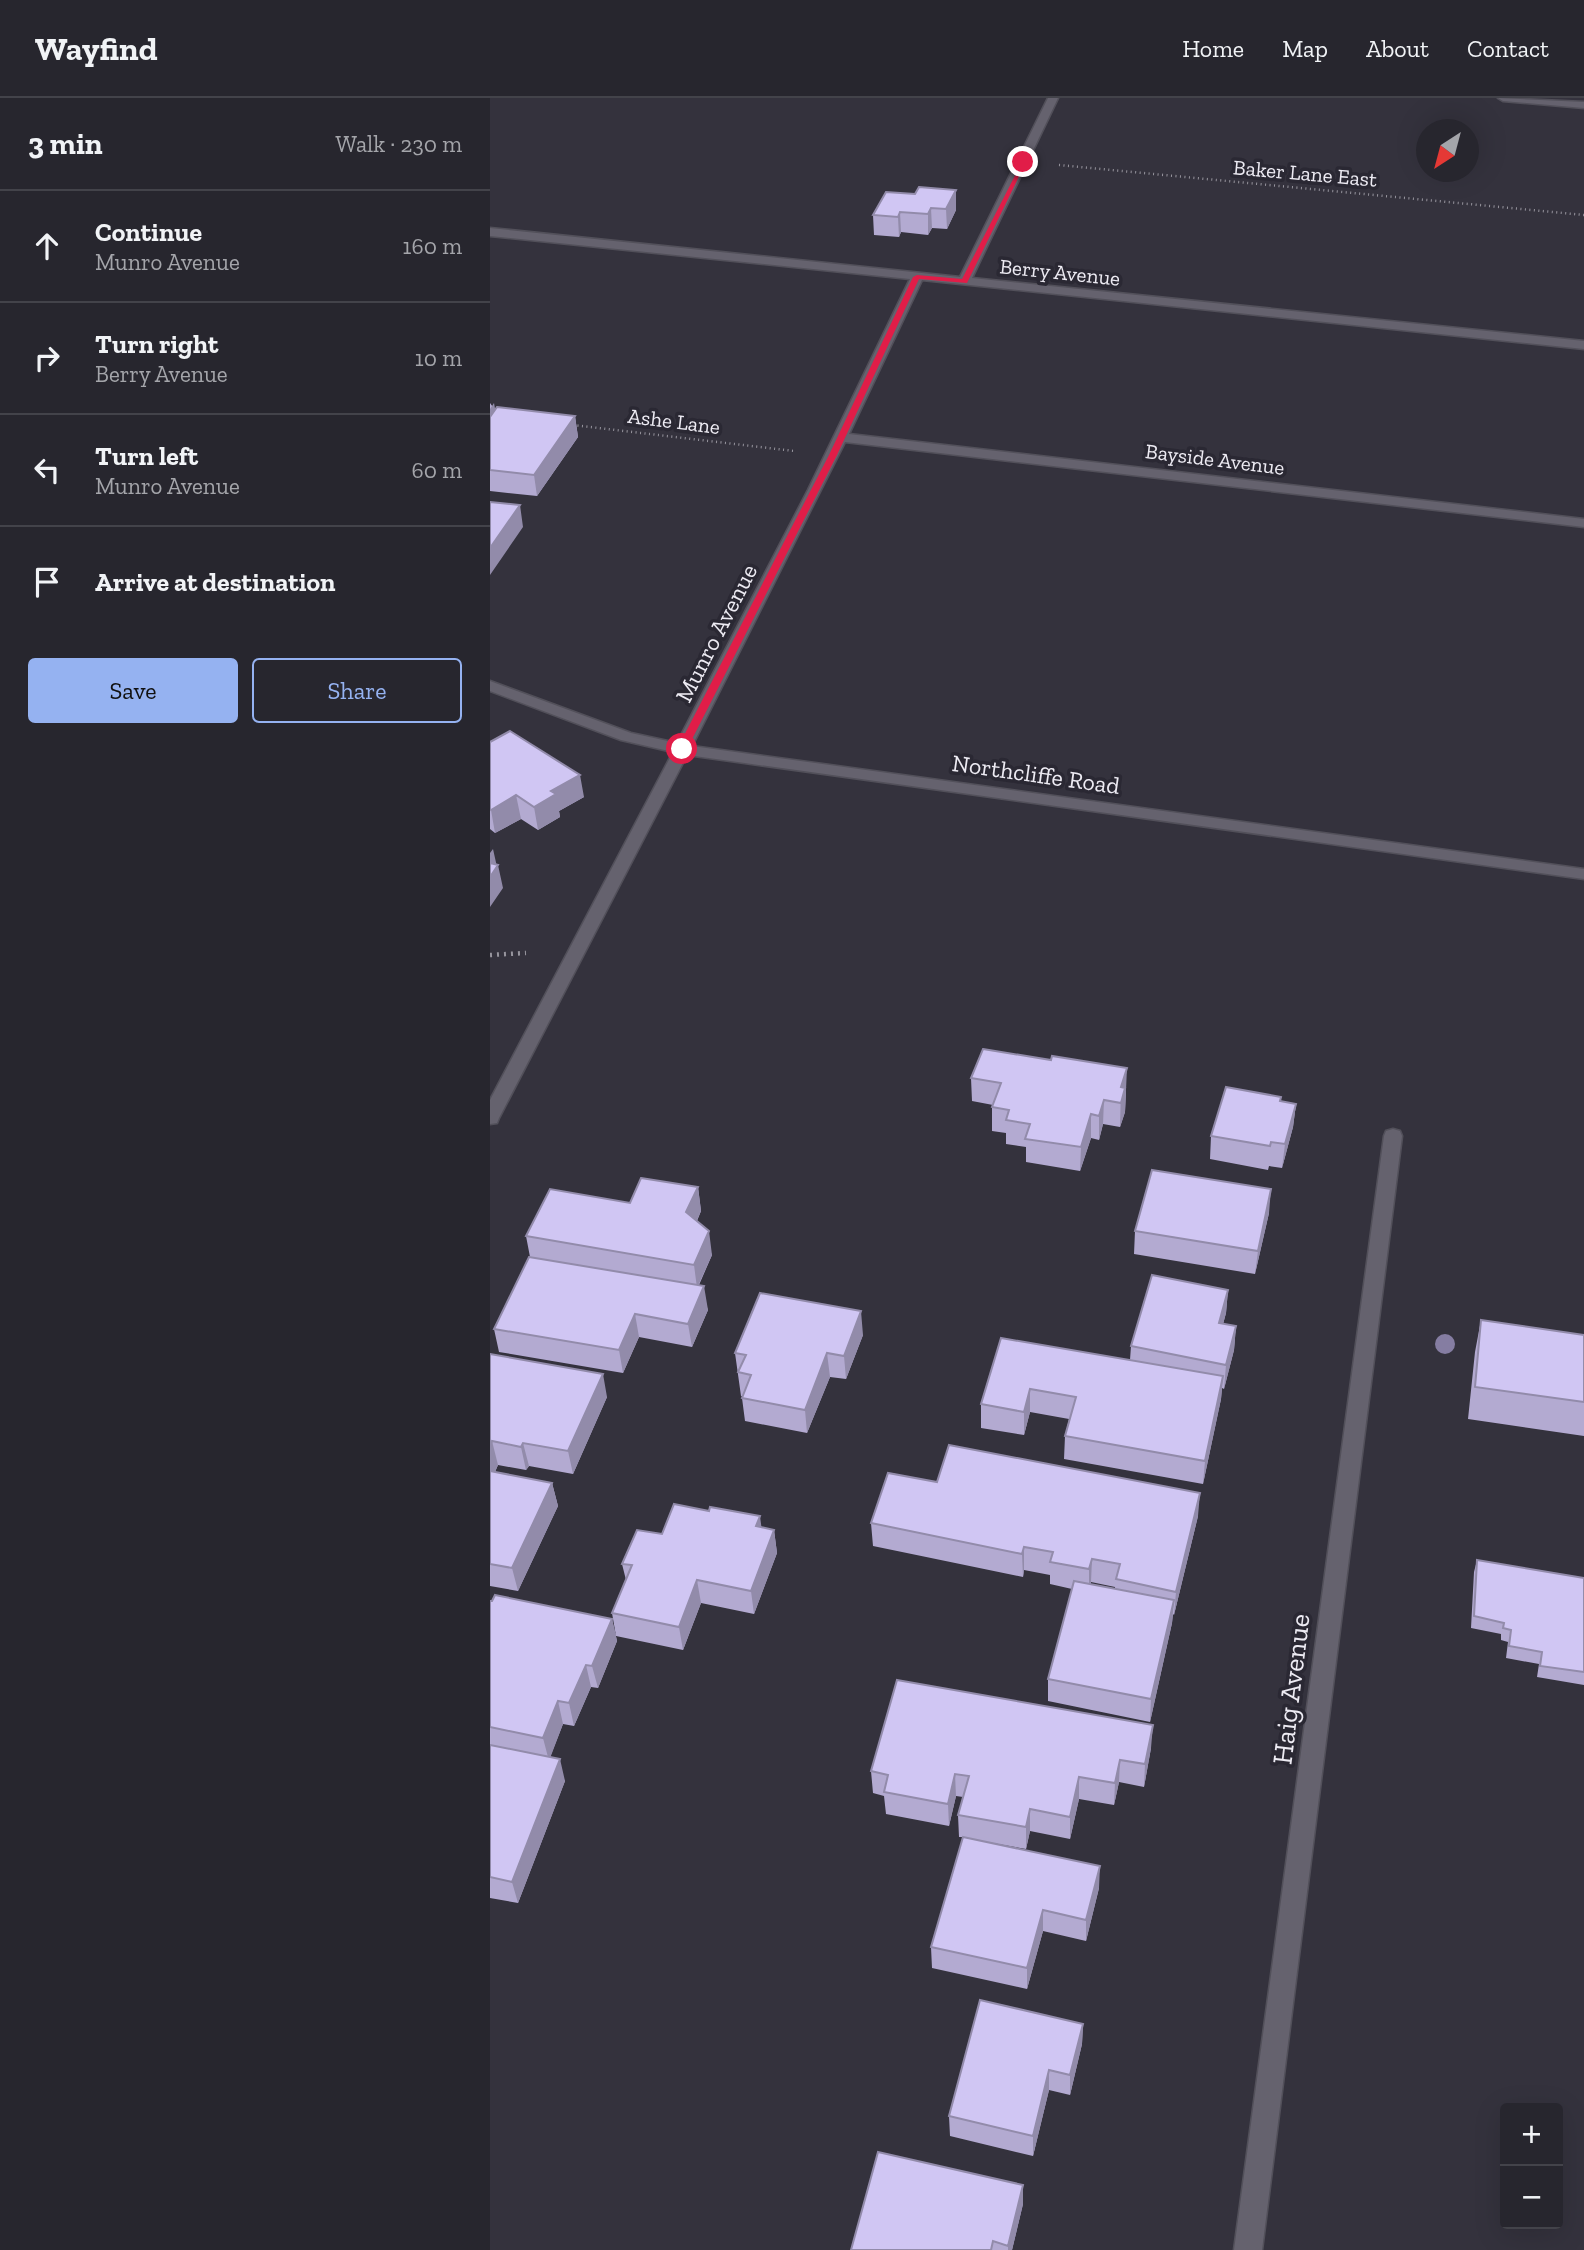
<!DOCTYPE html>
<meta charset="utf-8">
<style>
:root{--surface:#27262e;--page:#33323a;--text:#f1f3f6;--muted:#a4a5aa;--line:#43434a;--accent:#95b2f1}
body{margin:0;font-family:"Zilla Slab",serif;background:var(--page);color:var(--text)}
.controls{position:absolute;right:21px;bottom:21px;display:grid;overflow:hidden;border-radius:7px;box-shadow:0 7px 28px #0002}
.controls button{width:63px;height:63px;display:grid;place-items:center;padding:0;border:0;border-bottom:2px solid var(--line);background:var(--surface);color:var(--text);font:35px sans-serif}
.compass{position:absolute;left:926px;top:21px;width:63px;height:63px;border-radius:50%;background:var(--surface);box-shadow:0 7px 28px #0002;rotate:216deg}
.stop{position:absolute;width:21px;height:21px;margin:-16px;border:5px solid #e11d48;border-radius:50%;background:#fff}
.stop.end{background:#e11d48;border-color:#fff;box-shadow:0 2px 7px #0008}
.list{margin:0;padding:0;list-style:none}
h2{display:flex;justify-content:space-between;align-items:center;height:91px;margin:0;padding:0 28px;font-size:30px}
h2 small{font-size:23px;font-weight:400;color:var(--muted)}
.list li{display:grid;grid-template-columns:46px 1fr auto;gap:21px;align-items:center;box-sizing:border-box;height:112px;padding:0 28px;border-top:2px solid var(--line)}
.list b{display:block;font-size:26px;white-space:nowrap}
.list p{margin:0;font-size:23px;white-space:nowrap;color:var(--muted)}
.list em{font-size:23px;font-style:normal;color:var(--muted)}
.actions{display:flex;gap:14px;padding:21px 28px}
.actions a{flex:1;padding:16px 0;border:2px solid var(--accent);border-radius:7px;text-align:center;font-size:24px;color:var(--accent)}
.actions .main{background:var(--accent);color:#111}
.icon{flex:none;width:38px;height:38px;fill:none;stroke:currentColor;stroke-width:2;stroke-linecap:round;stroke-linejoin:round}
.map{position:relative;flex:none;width:1094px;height:2152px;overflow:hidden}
header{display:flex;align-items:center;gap:42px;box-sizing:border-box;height:98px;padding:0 35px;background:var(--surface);border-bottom:2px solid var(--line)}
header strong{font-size:33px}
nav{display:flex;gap:38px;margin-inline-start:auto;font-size:24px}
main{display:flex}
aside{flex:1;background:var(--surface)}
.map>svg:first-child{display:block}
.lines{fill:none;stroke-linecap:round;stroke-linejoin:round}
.minor-casing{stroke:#52505a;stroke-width:3}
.path-far1{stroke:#97959e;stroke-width:2.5;stroke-dasharray:1 3.5;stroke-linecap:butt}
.path{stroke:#97959e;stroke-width:4.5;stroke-dasharray:2 5;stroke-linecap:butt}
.minor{fill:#65626e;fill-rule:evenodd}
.tree{fill:#857da2}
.wall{fill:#b3aad1;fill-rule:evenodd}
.shaded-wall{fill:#928baa}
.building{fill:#d0c6f3;stroke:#928baa;stroke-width:2}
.route{fill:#e11d48}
.labels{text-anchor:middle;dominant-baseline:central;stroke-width:7;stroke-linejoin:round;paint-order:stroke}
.far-street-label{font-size:21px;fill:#edebf3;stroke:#2a2833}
.street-label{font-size:24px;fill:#edebf3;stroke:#2a2833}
.near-street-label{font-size:28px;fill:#edebf3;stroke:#2a2833}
</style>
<header>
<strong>Wayfind</strong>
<nav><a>Home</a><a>Map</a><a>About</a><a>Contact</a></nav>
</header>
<main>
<aside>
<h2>3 min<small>Walk · 230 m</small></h2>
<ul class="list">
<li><svg class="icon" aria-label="ahead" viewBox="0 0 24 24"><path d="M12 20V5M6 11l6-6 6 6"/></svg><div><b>Continue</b><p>Munro Avenue</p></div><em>160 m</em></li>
<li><svg class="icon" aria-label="right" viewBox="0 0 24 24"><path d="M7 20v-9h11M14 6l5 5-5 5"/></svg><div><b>Turn right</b><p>Berry Avenue</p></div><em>10 m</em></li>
<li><svg class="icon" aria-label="left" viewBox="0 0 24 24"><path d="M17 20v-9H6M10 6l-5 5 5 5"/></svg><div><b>Turn left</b><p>Munro Avenue</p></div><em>60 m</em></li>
<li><svg class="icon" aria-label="arrive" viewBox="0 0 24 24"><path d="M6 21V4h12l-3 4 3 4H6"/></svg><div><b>Arrive at destination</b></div></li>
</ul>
<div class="actions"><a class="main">Save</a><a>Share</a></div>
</aside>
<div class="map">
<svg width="1094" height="2152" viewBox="0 0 1094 2152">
<rect width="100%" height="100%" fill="#34323d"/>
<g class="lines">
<g class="minor-casing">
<path id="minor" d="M558,0H568L482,180L1094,243V251L432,182L359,336L1094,421V429L355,344L202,648L1094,771V781L197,657L9,1020L7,1025L0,1026V1002L183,654L131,642L0,593V583L141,635L187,645L318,392L420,181L0,138V130L470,179Z
M1008,0L1094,4V10L1013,3Z
M903,1031L910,1033L912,1038L772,2152H744L894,1038L896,1033Z"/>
</g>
<path class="path-far1" d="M569,67L1094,117
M83,327L304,353"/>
<path class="path" d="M0,857L36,855"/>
<use href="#minor" class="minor"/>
</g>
<circle class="tree" cx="955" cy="1246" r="10"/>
<path class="wall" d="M466,92V112L457,131L442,130L438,137L411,134L409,139L384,137L383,117L425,96Z
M0,305L5,312L85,318L88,339L47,398L0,393Z
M0,644L94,699L69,713L70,719L48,732L31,721L5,735L0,731Z
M481,980L636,993L635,1014L630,1029L613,1026L609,1042L601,1040L590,1073L536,1064V1049L516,1046V1035L502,1033V1009L503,1007L482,1003Z
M790,1003L806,1006L803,1029L792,1070L779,1068L778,1072L720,1061L721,1038Z
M208,1089L211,1113L207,1123L222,1157L209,1187L218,1212L202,1249L149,1239L133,1275L9,1254L4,1231L40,1159L36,1138L140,1105Z
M779,1115L765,1176L644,1156L645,1133Z
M738,1192L736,1215L733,1226L746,1228L744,1252L734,1291L732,1290L731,1301L713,1386L574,1361L575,1338L579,1321L540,1314L534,1337L491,1330V1306L640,1262L641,1248Z
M991,1222L1094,1237V1338L978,1321L985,1254Z
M373,1237L356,1281L340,1279L317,1335L255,1323L252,1300L253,1298H251L245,1255Z
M0,1256L117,1299L83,1376L39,1368L36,1372L8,1367L5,1374L62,1385L68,1408L28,1493L0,1488Z
M447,1384L708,1418L684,1517L683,1516L682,1525L660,1624L558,1603V1581L582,1491L560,1486V1477L534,1472L533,1479L383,1448L381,1425ZM601,1484L625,1489V1491L601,1486Z
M271,1429L284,1432L287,1455L264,1516L211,1505L193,1552L126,1538L122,1515L136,1482L132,1466L172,1436Z
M987,1462L1094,1480V1587L1047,1579L1049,1566L1016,1560L1018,1544L1011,1542V1536L981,1530L984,1474Z
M0,1503L122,1521L127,1543L108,1590L101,1589L84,1628L73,1626L60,1659L75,1683L28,1805L0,1800Z
M661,1650L654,1689L629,1684L624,1707L589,1701L580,1741L540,1733L536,1751L497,1744L609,1790L596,1843L553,1833L537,1891L442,1870L441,1849L473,1739H469L468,1717L473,1699L466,1698L459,1728L396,1716L394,1698L383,1695L381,1673Z
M593,1926L592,1946L580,1997L559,1992L543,2058L460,2038L459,2018Z
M533,2087V2106L522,2152H361Z"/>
<path class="shaded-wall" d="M466,92V112L457,131L456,111Z
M441,110L442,130L438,137V116Z
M410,114L411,134L409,139L408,119Z
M4,305L8,327L0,337V311Z
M85,318L88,339L47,398L44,377Z
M30,407L33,429L0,477V450Z
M90,677L94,699L69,713L70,719L48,732L44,709L61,693Z
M26,697L31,721L5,735L1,712Z
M3,751L7,769L8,767L13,790L0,809V755Z
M637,970L635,1014L630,1029L631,989Z
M614,1002L613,1026L609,1042V1018Z
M806,1006L803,1029L792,1070L795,1046Z
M601,1016V1040L590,1073L591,1049Z
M208,1089L211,1113L200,1138L196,1114Z
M781,1091L779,1115L765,1176L768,1153Z
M219,1133L222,1157L207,1190L204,1167Z
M214,1188L218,1212L202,1249L198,1226Z
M738,1192L736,1215L727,1249L729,1225Z
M371,1213L373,1237L356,1281L354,1258Z
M145,1216L149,1239L133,1275L129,1252Z
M746,1228L744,1252L734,1291L736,1267Z
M337,1255L340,1279L317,1335L315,1312Z
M113,1276L117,1299L83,1376L78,1353Z
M733,1278L731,1301L713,1386L715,1363Z
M540,1291V1314L534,1337V1314Z
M2,1343L8,1367L0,1385V1349Z
M33,1345L39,1368L36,1372L31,1349Z
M62,1385L68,1408L28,1493L22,1470Z
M710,1395L708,1418L684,1517L686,1494Z
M270,1418L273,1441L266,1428Z
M284,1432L287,1455L264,1516L261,1493Z
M534,1449V1472L533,1479L532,1456Z
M602,1461L601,1484L599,1494V1471Z
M207,1482L211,1505L193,1552L189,1529Z
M684,1502L682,1525L660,1624L661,1601Z
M122,1521L127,1543L108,1590L102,1568Z
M96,1567L101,1589L84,1628L79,1605Z
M68,1603L73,1626L59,1663L53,1640Z
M663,1627L661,1650L654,1689L655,1666Z
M70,1661L75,1683L28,1805L22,1784Z
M630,1662L629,1684L624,1707L625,1685Z
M465,1676L466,1698L459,1728L458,1706Z
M589,1679V1701L580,1741V1719Z
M540,1711V1733L536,1751V1729Z
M610,1768L609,1790L596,1843V1822Z
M553,1812V1833L537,1891V1870Z
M593,1926L592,1946L580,1997V1977Z
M559,1972V1992L543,2058V2038Z
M533,2087V2106L522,2152H518V2148Z"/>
<path class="building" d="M429,89L466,92L456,111L441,110L438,116L410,114L408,119L383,117L396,94L425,96Z
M7,309L85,318L44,377L0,372V319Z
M0,404L30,407L0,450Z
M20,633L90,677L61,693L66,696L44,709L26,697L1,712L0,711V644Z
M0,765L8,767L0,779Z
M493,951L561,962L562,958L637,970L631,989L635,990L631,1005L614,1002L609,1018L601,1016L591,1049L535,1041L540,1026L516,1022L519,1012L502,1009L511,985L481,980Z
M736,989L791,999L790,1003L806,1006L795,1046L781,1044L780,1048L721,1038Z
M662,1072L781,1091L768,1153L645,1133Z
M151,1080L208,1089L196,1114L219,1133L204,1167L36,1138L60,1091L140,1105Z
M39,1159L214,1188L198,1226L145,1216L129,1252L4,1231Z
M662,1177L738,1192L729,1225L746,1228L736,1267L641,1248Z
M270,1195L371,1213L354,1258L337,1255L315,1312L252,1300L261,1277L248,1274L256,1257L245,1255Z
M991,1222L1094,1237V1304L985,1289Z
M511,1240L733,1278L715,1363L575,1338L586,1299L540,1291L534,1314L491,1306Z
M0,1256L113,1276L78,1353L33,1345L31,1349L2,1343L0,1349Z
M459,1347L710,1395L686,1494L626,1481L630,1466L602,1461L599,1471L560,1464L563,1454L534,1449L532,1456L381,1425L398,1375L447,1384Z
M0,1373L62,1385L22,1470L0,1466Z
M184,1406L219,1413L220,1409L270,1418L266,1428L284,1432L261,1493L207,1482L189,1529L122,1515L142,1467L132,1466L147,1432L172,1436Z
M987,1462L1094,1480V1574L1050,1568L1052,1554L1019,1548L1021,1532L1013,1530L1014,1525L984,1518Z
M584,1483L684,1502L661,1601L558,1581Z
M5,1497L122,1521L102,1568L96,1567L79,1605L68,1603L53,1640L0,1629V1503H2Z
M407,1582L663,1627L655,1666L630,1662L625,1685L589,1679L580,1719L540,1711L536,1729L468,1717L479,1678L465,1676L458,1706L394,1694L398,1677L381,1673Z
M0,1647L70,1661L22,1784L0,1779Z
M473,1739L610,1768L596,1822L553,1812L537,1870L441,1849Z
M490,1902L593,1926L580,1977L559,1972L543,2038L459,2018Z
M388,2054L533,2087L518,2148L503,2143L501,2152H361Z"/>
<path class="route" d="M533,62L536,64L477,185L429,181L347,357L197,651L189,653L187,651L339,357L423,179L427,177L472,181Z"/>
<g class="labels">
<g class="far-street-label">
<text transform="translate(815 75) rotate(5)">Baker Lane East</text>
<text transform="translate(570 174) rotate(6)">Berry Avenue</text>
<text transform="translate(184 323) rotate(7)">Ashe Lane</text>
<text transform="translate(725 361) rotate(7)">Bayside Avenue</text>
</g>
<g class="street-label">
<text transform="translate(226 535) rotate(-63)">Munro Avenue</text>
<text transform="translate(546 676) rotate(8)">Northcliffe Road</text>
</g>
<g class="near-street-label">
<text transform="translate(801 1591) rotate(-83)">Haig Avenue</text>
</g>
</g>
</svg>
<div class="controls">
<button>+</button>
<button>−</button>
</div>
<svg class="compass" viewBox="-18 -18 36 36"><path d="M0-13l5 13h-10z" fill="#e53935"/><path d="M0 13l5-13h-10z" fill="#a4a5aa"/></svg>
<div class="stop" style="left:192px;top:651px"></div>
<div class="stop end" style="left:533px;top:64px"></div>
</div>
</main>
